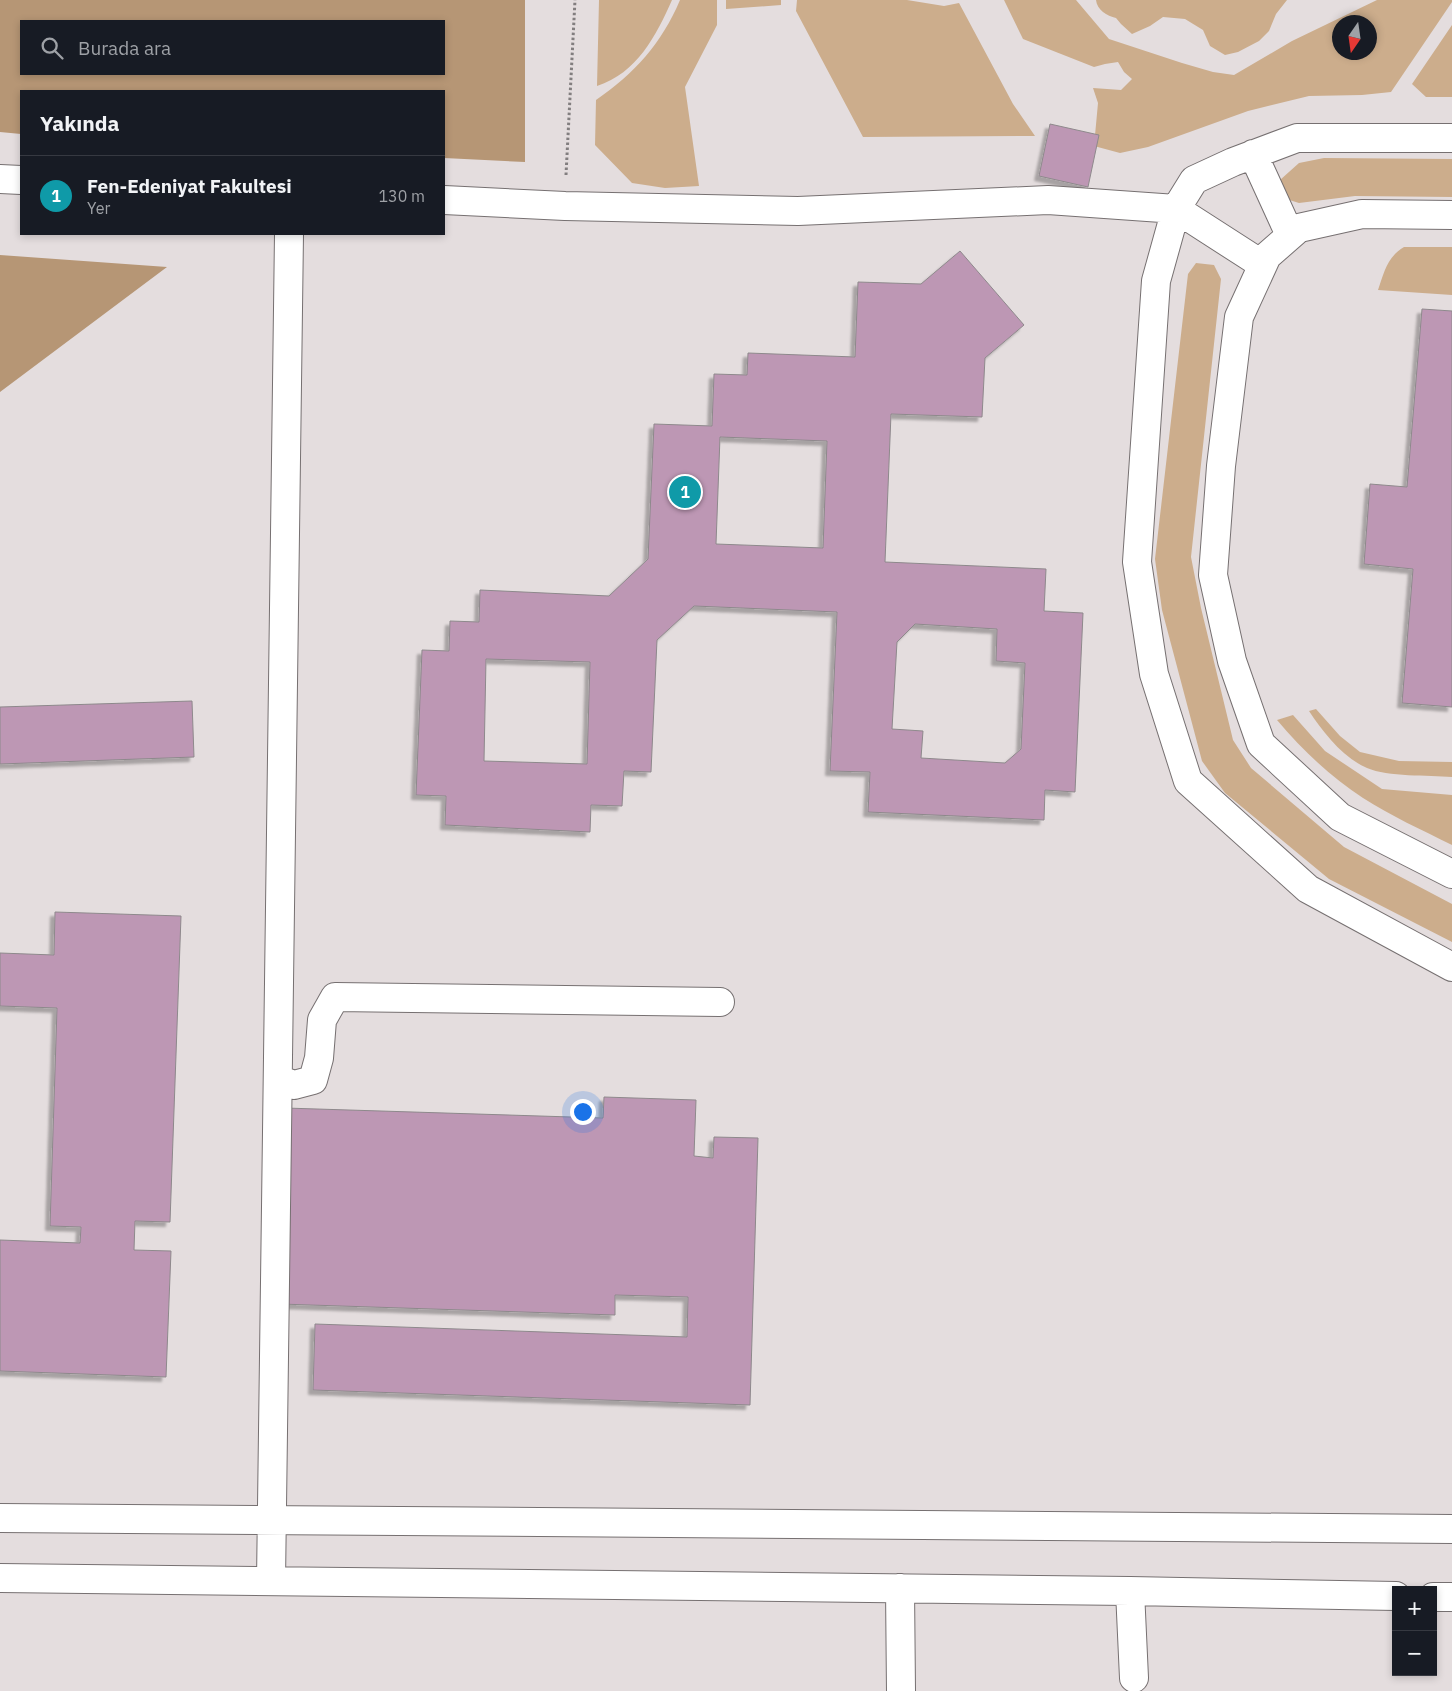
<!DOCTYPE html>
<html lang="tr">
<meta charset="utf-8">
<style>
:root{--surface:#171b24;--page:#242831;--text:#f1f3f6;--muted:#9ea1a6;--line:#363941;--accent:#db2777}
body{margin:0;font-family:"IBM Plex Sans",sans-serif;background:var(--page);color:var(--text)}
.controls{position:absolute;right:15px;bottom:15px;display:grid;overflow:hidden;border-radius:0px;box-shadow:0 2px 8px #0003}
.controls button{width:45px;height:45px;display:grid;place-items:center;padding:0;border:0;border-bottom:1px solid var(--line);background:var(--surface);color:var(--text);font:25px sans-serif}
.compass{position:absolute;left:1332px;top:15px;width:45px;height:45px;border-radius:50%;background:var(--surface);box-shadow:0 2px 8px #0003;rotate:193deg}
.you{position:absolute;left:582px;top:1111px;width:18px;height:18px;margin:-12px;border:4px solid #fff;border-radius:50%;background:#1a73e8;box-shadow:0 0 0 8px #1a73e833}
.badge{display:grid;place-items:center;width:32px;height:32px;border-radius:50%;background:var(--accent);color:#fff;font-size:16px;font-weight:700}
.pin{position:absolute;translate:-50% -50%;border:2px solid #fff;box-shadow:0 1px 5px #0006}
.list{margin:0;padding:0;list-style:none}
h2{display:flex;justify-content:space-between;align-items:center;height:65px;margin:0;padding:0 20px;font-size:21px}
h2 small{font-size:16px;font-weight:400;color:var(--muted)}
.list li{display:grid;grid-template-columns:32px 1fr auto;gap:15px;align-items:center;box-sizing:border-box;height:80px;padding:0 20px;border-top:1px solid var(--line)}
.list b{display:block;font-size:19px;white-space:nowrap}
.list p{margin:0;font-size:16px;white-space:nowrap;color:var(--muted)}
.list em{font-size:16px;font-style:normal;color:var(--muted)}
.icon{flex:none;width:28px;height:28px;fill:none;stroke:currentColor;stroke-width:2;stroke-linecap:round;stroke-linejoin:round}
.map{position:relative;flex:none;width:1452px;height:1691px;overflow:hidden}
.search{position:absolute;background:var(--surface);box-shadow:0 2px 8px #0003;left:20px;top:20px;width:425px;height:55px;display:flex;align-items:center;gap:12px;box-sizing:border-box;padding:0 18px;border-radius:0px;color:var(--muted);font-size:19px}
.panel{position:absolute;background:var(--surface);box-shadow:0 2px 8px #0003;left:20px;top:90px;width:425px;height:145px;border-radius:0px}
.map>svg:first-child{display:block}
.green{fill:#ccad8c;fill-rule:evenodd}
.forest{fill:#b69675;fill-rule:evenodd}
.building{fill:#bd97b4;stroke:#8e898c;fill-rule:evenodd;filter:url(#shadow)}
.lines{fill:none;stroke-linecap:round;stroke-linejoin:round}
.minor-casing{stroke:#767071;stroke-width:30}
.path{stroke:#827e7f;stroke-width:3;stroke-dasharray:2.5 2.5;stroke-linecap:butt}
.minor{stroke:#fff;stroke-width:28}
</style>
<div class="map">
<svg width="1452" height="1691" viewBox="0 0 1452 1691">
<defs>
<filter id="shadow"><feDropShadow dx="-4.5" dy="4.5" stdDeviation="1" flood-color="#0004"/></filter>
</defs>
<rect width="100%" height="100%" fill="#e4ddde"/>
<path class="green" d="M599,0H672C656,36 637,73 597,86Z
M680,0H717V25L685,87L699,186L665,188L632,183L595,145L596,100C634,74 662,43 680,0Z
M726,0H781V5L726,9Z
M797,0H907L944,6L959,3L1013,104L1035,136L863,137L796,11Z
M1004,0H1076L1109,39L1182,63L1213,72L1234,75L1292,41L1377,0H1452V2L1391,92L1362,95L1309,96L1248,111L1148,147L1120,153L1094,146L1098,103L1093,88L1121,90L1132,79L1124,72L1118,62L1105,64L1094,67L1023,39ZM1340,22H1370V52H1340Z
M1096,0H1287L1276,14L1269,31L1259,41L1238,52L1225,55L1210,46L1203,30L1185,19L1163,17L1150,26L1132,34L1121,24L1116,18C1107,16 1097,10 1096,0Z
M1452,25V97H1426L1412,84Z
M1324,158L1452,159V197L1355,196L1299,203L1283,198L1280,180L1299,163Z
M1404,247H1452V295L1378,290C1384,273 1387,257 1404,247Z
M1196,263L1214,265L1221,279L1191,557L1201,608L1233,740L1251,768L1344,847L1452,904V942L1329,879L1225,793L1202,761L1162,610L1155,559L1188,274Z
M1316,709L1340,736L1360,752L1399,761L1452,762V777C1428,775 1388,777 1367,768C1343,758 1323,732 1309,711Z
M1293,715L1325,751L1382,789L1452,795V845C1422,830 1391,816 1363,798C1331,777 1302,750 1277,720Z"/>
<path class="forest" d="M0,0H525V162L444,158V91H21V134L0,132ZM21,21H444V74H21Z
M0,255L167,267L0,392Z"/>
<path class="building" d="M1050,124L1099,135L1088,187L1039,176Z
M960,251L1024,325L985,358L982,417L891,414L885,562L1046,569L1044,611L1083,613L1075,792L1045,790L1044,820L868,812L870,772L830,771L837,612L694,606L657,640L651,772L624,771L622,806L591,805L590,832L445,825L446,796L416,795L422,650L449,651L450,621L479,622L480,590L609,596L648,559L654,424L712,426L714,374L747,375L748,353L855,357L858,282L921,284ZM720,437L827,441L823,548L716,544ZM915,624L997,629L996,661L1025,663L1021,749L1005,763L921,758L923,731L892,729L897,642ZM486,659L590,662L587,764L484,761Z
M1422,309L1452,311V707L1402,703L1413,569L1364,564L1370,484L1407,487Z
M192,701L194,757L0,764V707Z
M55,912L181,916L170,1222L135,1221L134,1250L171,1251L166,1377L0,1371V1240L80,1243L81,1227L50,1226L57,1008L0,1006V953L54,955Z
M604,1097L696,1100L694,1156L713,1158L714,1137L758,1138L750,1405L313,1390L315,1324L687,1337L688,1297L615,1295V1315L280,1304L285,1108L603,1118Z"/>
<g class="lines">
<g class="minor-casing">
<path id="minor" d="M1452,138H1297L1233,162L1194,180L1176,209L1156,281L1137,562L1154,674L1188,781L1308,889L1452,967
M1253,154L1290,235
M0,179L21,180
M444,200L565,206L798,211L1048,200L1176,209L1263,265
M1452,215L1362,214L1299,228L1267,256L1239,317L1221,466L1213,575L1232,661L1261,744L1340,817L1452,874
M278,1079L294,1085L313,1080L319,1058L322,1020L335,997L720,1002
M0,1518L1452,1529
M0,1578L1130,1591L1396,1596
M271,1581L289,234
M900,1588L901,1691
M1130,1591L1134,1678
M1433,1597H1452"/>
</g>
<path class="path" d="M566,175L575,0"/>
<use href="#minor" class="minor"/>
</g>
</svg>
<div class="controls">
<button>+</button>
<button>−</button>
</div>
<svg class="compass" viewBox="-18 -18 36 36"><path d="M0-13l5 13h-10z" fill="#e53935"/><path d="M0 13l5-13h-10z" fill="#9ea1a6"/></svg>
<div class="you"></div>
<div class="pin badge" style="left:685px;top:492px;background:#0f9aa8">1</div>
<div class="search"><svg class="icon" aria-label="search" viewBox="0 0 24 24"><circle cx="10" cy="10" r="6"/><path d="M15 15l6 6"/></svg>Burada ara</div>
<section class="panel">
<h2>Yakında<small></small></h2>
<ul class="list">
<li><span class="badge" style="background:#0f9aa8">1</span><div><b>Fen-Edeniyat Fakultesi</b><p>Yer</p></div><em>130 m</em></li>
</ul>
</section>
</div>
